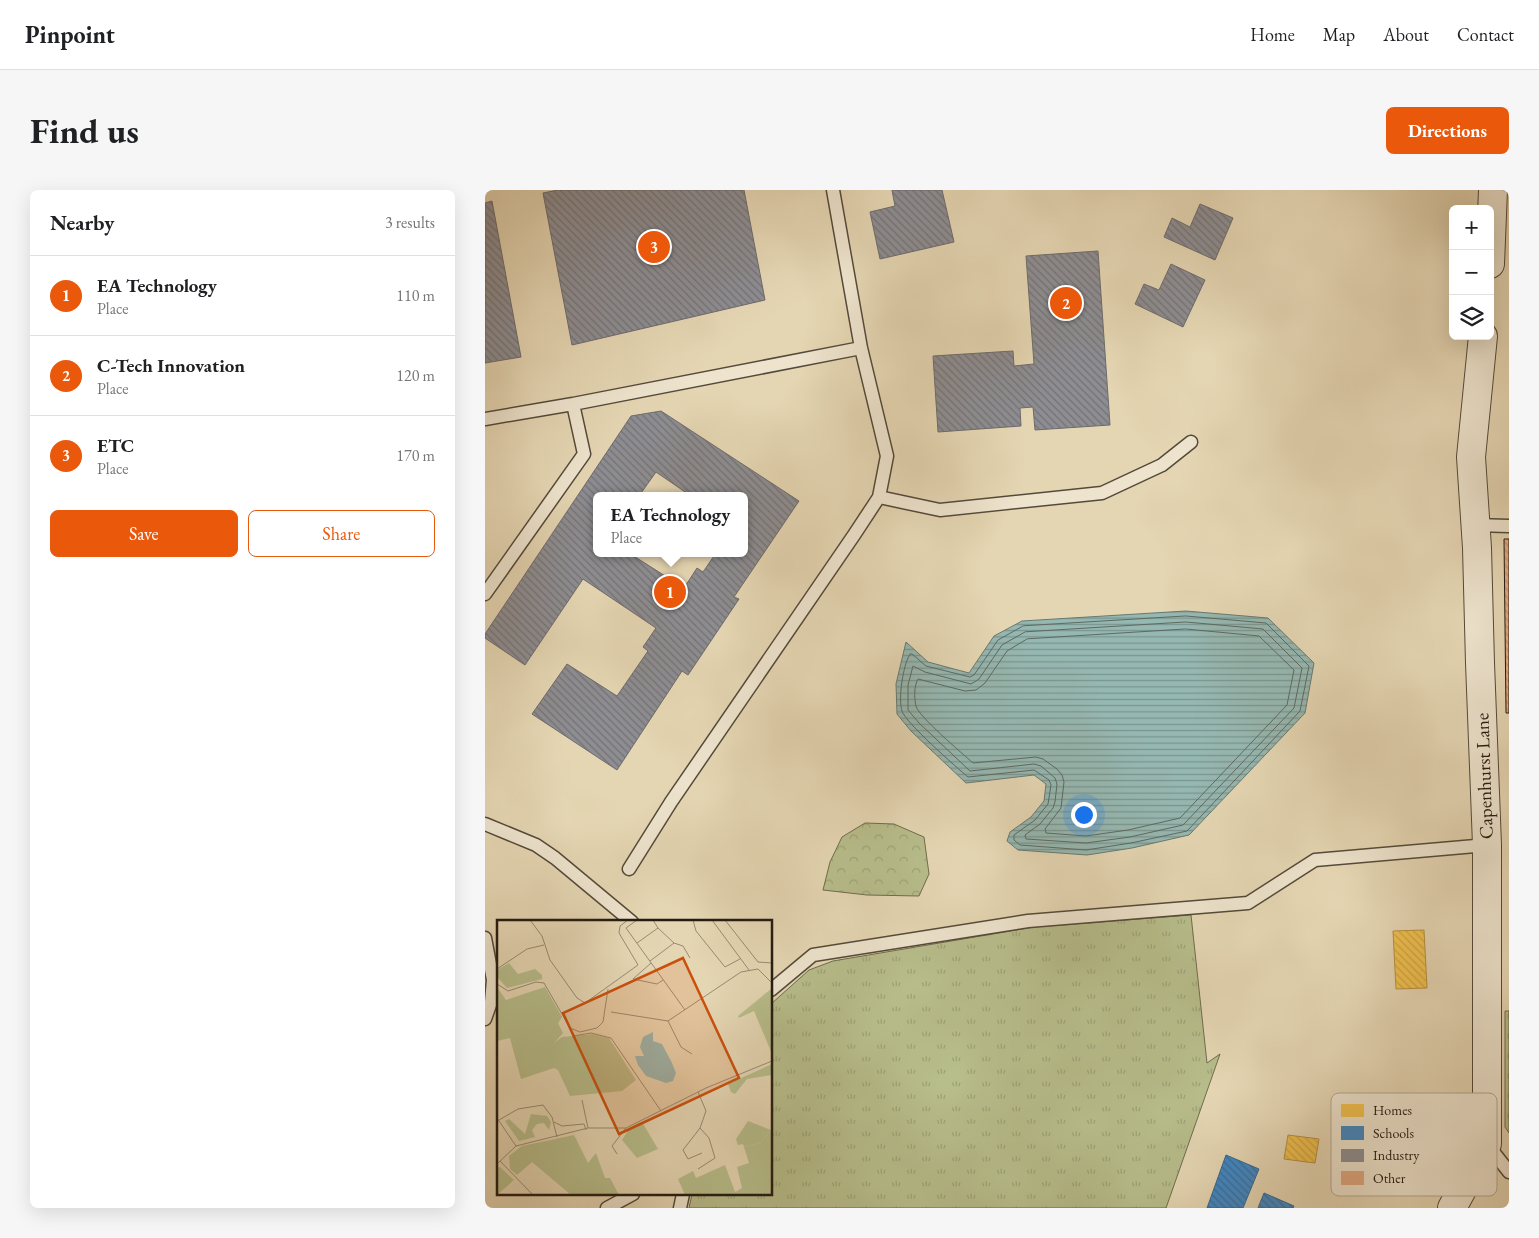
<!DOCTYPE html>
<meta charset="utf-8">
<style>
:root{--surface:#fff;--page:#f6f6f6;--text:#202124;--muted:#757577;--line:#e0e0e0;--accent:#ea580c}
body{margin:0;font-family:"EB Garamond",serif;background:var(--page);color:var(--text)}
.controls{position:absolute;right:15px;top:15px;display:grid;overflow:hidden;border-radius:8px;box-shadow:0 5px 20px #0002}
.controls button{width:45px;height:45px;display:grid;place-items:center;padding:0;border:0;border-bottom:1px solid var(--line);background:var(--surface);color:var(--text);font:25px sans-serif}
.you{position:absolute;left:598px;top:624px;width:18px;height:18px;margin:-12px;border:4px solid #fff;border-radius:50%;background:#1a73e8;box-shadow:0 0 0 8px #1a73e833}
.badge{display:grid;place-items:center;width:32px;height:32px;border-radius:50%;background:var(--accent);color:#fff;font-size:16px;font-weight:700}
.pin{position:absolute;translate:-50% -50%;border:2px solid #fff;box-shadow:0 1px 5px #0006}
.popup{position:absolute;left:108px;top:302px;width:155px;height:65px;box-sizing:border-box;display:grid;place-content:center;border-radius:8px;background:var(--surface);filter:drop-shadow(0 1px 4px #0005);font-size:16px;white-space:nowrap;color:var(--muted)}
.popup b{font-size:19px;color:var(--text)}
.popup::after{content:'';position:absolute;left:50%;top:100%;margin-left:-10px;border:10px solid transparent;border-top-color:var(--surface)}
.list{margin:0;padding:0;list-style:none}
h2{display:flex;justify-content:space-between;align-items:center;height:65px;margin:0;padding:0 20px;font-size:21px}
h2 small{font-size:16px;font-weight:400;color:var(--muted)}
.list li{display:grid;grid-template-columns:32px 1fr auto;gap:15px;align-items:center;box-sizing:border-box;height:80px;padding:0 20px;border-top:1px solid var(--line)}
.list b{display:block;font-size:19px;white-space:nowrap}
.list p{margin:0;font-size:16px;white-space:nowrap;color:var(--muted)}
.list em{font-size:16px;font-style:normal;color:var(--muted)}
.actions{display:flex;gap:10px;padding:15px 20px}
.actions a{flex:1;padding:11px 0;border:1px solid var(--accent);border-radius:8px;text-align:center;font-size:18px;color:var(--accent)}
.actions .main{background:var(--accent);color:#fff}
.icon{flex:none;width:28px;height:28px;fill:none;stroke:currentColor;stroke-width:2;stroke-linecap:round;stroke-linejoin:round}
.map{position:relative;flex:none;width:1024px;height:1018px;overflow:hidden;border-radius:8px}
header{display:flex;align-items:center;gap:30px;box-sizing:border-box;height:70px;padding:0 25px;background:var(--surface);border-bottom:1px solid var(--line)}
header strong{font-size:24px}
nav{display:flex;gap:28px;margin-inline-start:auto;font-size:18px}
.intro{display:flex;align-items:center;justify-content:space-between;box-sizing:border-box;height:120px;padding:0 30px}
h1{margin:0;font-size:35px}
.button{padding:12px 22px;border-radius:8px;background:var(--accent);color:#fff;font-size:18px;font-weight:700}
main{display:flex;gap:30px;padding:0 30px}
aside{flex:1;background:var(--surface);border-radius:8px;box-shadow:0 5px 20px #0002}
.map>svg:first-child{display:block}
.forest{fill:url(#forest-crowns);stroke:#6e6c4e}
.cemetery{fill:url(#cemetery-stones);stroke:#6e6c4e}
.park{fill:url(#park-tufts);stroke:#6e6c4e}
.water{fill:url(#water-rules);stroke:#687972}
.homes{fill:url(#homes-back-hatch);stroke:#b48f3c}
.schools{fill:url(#schools-back-hatch);stroke:#37678f}
.industry{fill:url(#industry-back-hatch);stroke:#6e6b6c;fill-rule:evenodd}
.lines{fill:none;stroke-linecap:round;stroke-linejoin:round}
.shore{stroke:#5d6a62;stroke-width:1}
.building{fill:url(#building-back-hatch);stroke:#241b12}
.service-casing{stroke:#544a3a;stroke-width:15}
.tertiary-casing{stroke:#544a3a;stroke-width:30}
.service{stroke:#eee4ce;stroke-width:12}
.tertiary{stroke:#eee4ce;stroke-width:28}
.labels{text-anchor:middle;dominant-baseline:central;stroke-width:5;stroke-linejoin:round;paint-order:stroke}
.street-label{font-size:19px;fill:#241b12;stroke:#eee4ce}
.inset-road{fill:none;stroke:#988b73;stroke-width:1}
.view{fill:#cb500d;fill-opacity:0.15;stroke:#cb500d;stroke-width:2.5}
.inset-edge{fill:none;stroke:#241b12;stroke-width:2.5}
.key{fill:#eee4ce;stroke:#b1a896;stroke-width:1}
.key-label{font-size:14px;fill:#241b12}
</style>
<header>
<strong>Pinpoint</strong>
<nav><a>Home</a><a>Map</a><a>About</a><a>Contact</a></nav>
</header>
<div class="intro"><h1>Find us</h1><a class="button">Directions</a></div>
<main>
<aside>
<h2>Nearby<small>3 results</small></h2>
<ul class="list">
<li><span class="badge">1</span><div><b>EA Technology</b><p>Place</p></div><em>110 m</em></li>
<li><span class="badge">2</span><div><b>C-Tech Innovation</b><p>Place</p></div><em>120 m</em></li>
<li><span class="badge">3</span><div><b>ETC</b><p>Place</p></div><em>170 m</em></li>
</ul>
<div class="actions"><a class="main">Save</a><a>Share</a></div>
</aside>
<div class="map">
<svg width="1024" height="1018" viewBox="0 0 1024 1018">
<defs>
<pattern id="forest-crowns" width="20" height="18" patternUnits="userSpaceOnUse" patternTransform="scale(1.25)"><rect width="20" height="18" fill="#b7bd8b"/><path d="M2 6a3 3 0 1 1 6 0M12 15a3 3 0 1 1 6 0" fill="none" stroke="#9da277"/></pattern>
<pattern id="cemetery-stones" width="16" height="16" patternUnits="userSpaceOnUse" patternTransform="scale(1.25)"><rect width="16" height="16" fill="#b7bd8b"/><path d="M2 7V4a2 2 0 0 1 4 0v3zM10 15v-3a2 2 0 0 1 4 0v3z" fill="#9da277"/></pattern>
<pattern id="park-tufts" width="24" height="20" patternUnits="userSpaceOnUse" patternTransform="scale(1.25)"><rect width="24" height="20" fill="#b7bd8b"/><path d="M3 7l-1-3M5 7V3M7 7l1-3M15 17l-1-3M17 17v-4M19 17l1-3" fill="none" stroke="#9da277"/></pattern>
<pattern id="water-rules" width="6" height="5" patternUnits="userSpaceOnUse" patternTransform="scale(1.25)"><rect width="6" height="5" fill="#96b8b2"/><path d="M0 2.5h6" fill="none" stroke="#7a958f"/></pattern>
<pattern id="homes-back-hatch" width="6" height="6" patternUnits="userSpaceOnUse" patternTransform="scale(1.25)"><rect width="6" height="6" fill="#f2c14e"/><path d="M-1 5l2 2M0 0l6 6M5-1l2 2" fill="none" stroke="#cfa543"/></pattern>
<pattern id="schools-back-hatch" width="6" height="6" patternUnits="userSpaceOnUse" patternTransform="scale(1.25)"><rect width="6" height="6" fill="#3f88c5"/><path d="M-1 5l2 2M0 0l6 6M5-1l2 2" fill="none" stroke="#356e9f"/></pattern>
<pattern id="industry-back-hatch" width="6" height="6" patternUnits="userSpaceOnUse" patternTransform="scale(1.25)"><rect width="6" height="6" fill="#8d8d92"/><path d="M-1 5l2 2M0 0l6 6M5-1l2 2" fill="none" stroke="#737276"/></pattern>
<pattern id="building-back-hatch" width="6" height="6" patternUnits="userSpaceOnUse" patternTransform="scale(1.25)"><rect width="6" height="6" fill="#e2a881"/><path d="M-1 5l2 2M0 0l6 6M5-1l2 2" fill="none" stroke="#c2906e"/></pattern>
</defs>
<rect width="100%" height="100%" fill="#e5d6b3"/>
<filter id="stains"><feTurbulence type="fractalNoise" baseFrequency=".004" numOctaves="4"/><feColorMatrix values="0 0 0 0 .2 0 0 0 0 .09 0 0 0 0 .02 0 0 0 .5 -.17"/></filter>
<radialGradient id="worn" r=".72"><stop offset=".6" stop-color="#630" stop-opacity="0"/><stop offset="1" stop-color="#630" stop-opacity=".3"/></radialGradient>
<path class="forest" d="M380,633L409,634L439,647L444,684L434,706L382,705L338,700L345,672L357,647Z"/>
<path class="cemetery" d="M1020,821H1024V943L1020,937Z"/>
<path class="park" d="M706,725L722,873L735,864L681,1018H204L207,1004H286V814L324,780L348,771L549,737Z"/>
<path class="water" d="M701,421L783,428L829,473L820,523L704,645L647,658L602,665L533,660L522,651L525,642L546,627L559,611L561,594L549,585L481,593L426,541L412,524L411,494L421,452L443,472L484,483L509,446L537,431Z"/>
<path class="homes" d="M939,740L942,798L911,799L908,741Z
M896,917L913,923L910,932L935,941L928,961L921,958L917,971L866,953L873,934L889,939Z
M803,945L834,949L830,973L799,969Z"/>
<path class="schools" d="M741,965L774,979L758,1018H722Z
M779,1003L809,1016L808,1018H773Z"/>
<path class="industry" d="M73,0H259L280,110L87,155L58,3Z
M407,0H457L469,52L395,69L385,22L410,16Z
M7,11L36,167L0,173V13Z
M715,14L748,28L730,70L679,47L687,28L705,37Z
M613,61L625,235L550,240L548,217L535,218L536,236L453,242L448,166L528,161L529,176L549,174L541,66Z
M686,74L720,90L698,137L650,114L659,94L674,100Z
M176,221L314,311L249,407L254,409L203,485L197,481L132,580L47,524L82,474L132,506L163,461L158,457L171,438L98,389L40,475L0,448V444L146,226ZM171,282L206,306H259V363H231L218,382L212,378L199,398L144,363H111V306H154Z"/>
<g class="lines">
<path class="shore" d="M701,426L781,433L824,476L815,521L702,641L646,653L601,660L535,655L529,650V645L550,630L563,614L566,595L564,590L549,580L483,587C471,577 420,532 417,521C413,509 418,475 425,464H427L441,476L485,487L489,485L513,450L538,436Z
M701,432L778,439L817,478L809,518L698,635L645,647L601,653L541,649L540,645L555,634L568,618L570,612L572,594L570,588L556,576L549,574L485,581L434,533L423,520V495L428,476L440,482L486,494L494,489L517,455L540,442Z
M701,439L774,446L809,480L802,515L695,628L643,640L601,646L561,643L560,639L576,618L579,592L577,585L572,579L558,569L551,567L488,573C478,564 433,526 431,516C429,508 429,496 433,489L480,501L491,500L500,493L522,461L542,449Z"/>
</g>
<path class="building" d="M1019,349H1024V523H1021Z"/>
<g class="lines">
<g class="service-casing">
<path id="service" d="M0,229L88,214L376,158
M394,307L455,320L617,303L677,275L706,252
M990,335L1024,336
M0,404L99,264L88,214
M0,634L51,655L70,668L147,732
M144,679L186,612L369,345L394,307L402,266L376,158L348,0
M0,748L8,790L6,812L0,829
M286,800L328,765L543,731L763,713L830,670L1002,655
M1002,954L1024,982
M122,1018L148,1004
M195,1018L198,1004"/>
</g>
<g class="tertiary-casing">
<path id="tertiary" d="M1005,74L1008,0
M967,1018L1002,954V655L995,473L992,358L986,267L998,146"/>
</g>
<use href="#service" class="service"/>
<use href="#tertiary" class="tertiary"/>
</g>
<g class="labels">
<g class="street-label">
<text transform="translate(999 586) rotate(-92)">Capenhurst Lane</text>
</g>
</g>
<g transform="translate(12 730)">
<rect width="275" height="275" fill="#e5d6b3"/>
<path d="M275,209V275H188L181,259L196,251L199,258L228,245L238,272L245,268L240,247L252,243L247,227L263,223ZM77,215L91,243L99,233L108,258H113L122,275H74L35,242L20,255L13,249L12,236L25,226ZM3,247L17,260L0,275V248Z" fill="#b7bd8b"/>
<path d="M12,43L21,54L38,49L45,55V59L10,68L0,57V50ZM274,69L275,70V134L257,91L242,98L241,96ZM275,144V155L250,159L238,174L234,172L231,164ZM34,194L50,196L54,202L52,210L47,203L40,204L35,210L38,217L22,221L8,201L12,199L28,214ZM251,201L274,210L263,223L247,227L246,224L241,225L239,219Z" fill="#b7bd8b"/>
<path d="M145,202L161,229L140,238L125,220L132,209Z" fill="#b7bd8b"/>
<path d="M0,67L9,80L48,67L65,97L61,103L66,113L57,123L65,117L96,114L112,118L139,160L125,171L73,176L61,150L57,148L24,159L13,118L0,121Z" fill="#b7bd8b"/>
<path d="M156,112V121L165,124L175,143L179,153L176,161L169,163L149,156L141,145L138,136H147L143,127L146,117Z" fill="#96b8b2"/>
<path class="inset-road" d="M33,0L45,16L53,40L80,78L88,83L141,45L122,13L123,6L131,0M140,0L129,8L188,90M196,0L199,11L228,47L243,39M215,0L252,50M228,0L261,42L275,43M140,23L161,8L156,0M177,23L186,26L193,38M153,41L177,23L161,8M154,43L136,59L160,64L166,60M0,49L30,29L47,25M0,64L11,71L39,62L47,63L73,108L83,112L100,108L106,102L111,69M114,92L171,101L244,52L261,49L275,63M171,101L184,127L195,134M76,116L94,113L114,118L164,191M201,172L209,191L203,208L212,218L218,238L201,249M85,180L91,208M0,198L19,226M2,200L21,189L46,185L55,197L60,217M57,202L65,206L87,204L89,210M203,208L186,230L191,239L205,233M120,234L115,226L129,208M3,241L36,275M0,244L19,226L91,208H129L209,168L275,141"/>
<path class="view" d="M186,38L242,158L122,214L66,93Z"/>
<rect width="275" height="275" class="inset-edge"/>
</g>
<rect x="846" y="903" width="166" height="103" rx="8" class="key"/>
<rect x="856" y="914" width="23" height="13" fill="#f2c14e"/>
<rect x="856" y="936" width="23" height="14" fill="#3f88c5"/>
<rect x="856" y="959" width="23" height="13" fill="#8d8d92"/>
<rect x="856" y="981" width="23" height="14" fill="#e2a881"/>
<g class="key-label">
<text x="888" y="925">Homes</text>
<text x="888" y="948">Schools</text>
<text x="888" y="970">Industry</text>
<text x="888" y="993">Other</text>
</g>
<rect width="100%" height="100%" filter="url(#stains)"/>
<rect width="100%" height="100%" fill="url(#worn)"/>
</svg>
<div class="controls">
<button>+</button>
<button>−</button>
<button><svg class="icon" aria-label="layers" viewBox="0 0 24 24"><path d="M12 4l9 5-9 5-9-5zM3 14l9 5 9-5"/></svg></button>
</div>
<div class="you"></div>
<div class="pin badge" style="left:185px;top:402px">1</div>
<div class="popup"><b>EA Technology</b>Place</div>
<div class="pin badge" style="left:581px;top:113px">2</div>
<div class="pin badge" style="left:169px;top:57px">3</div>
</div>
</main>
